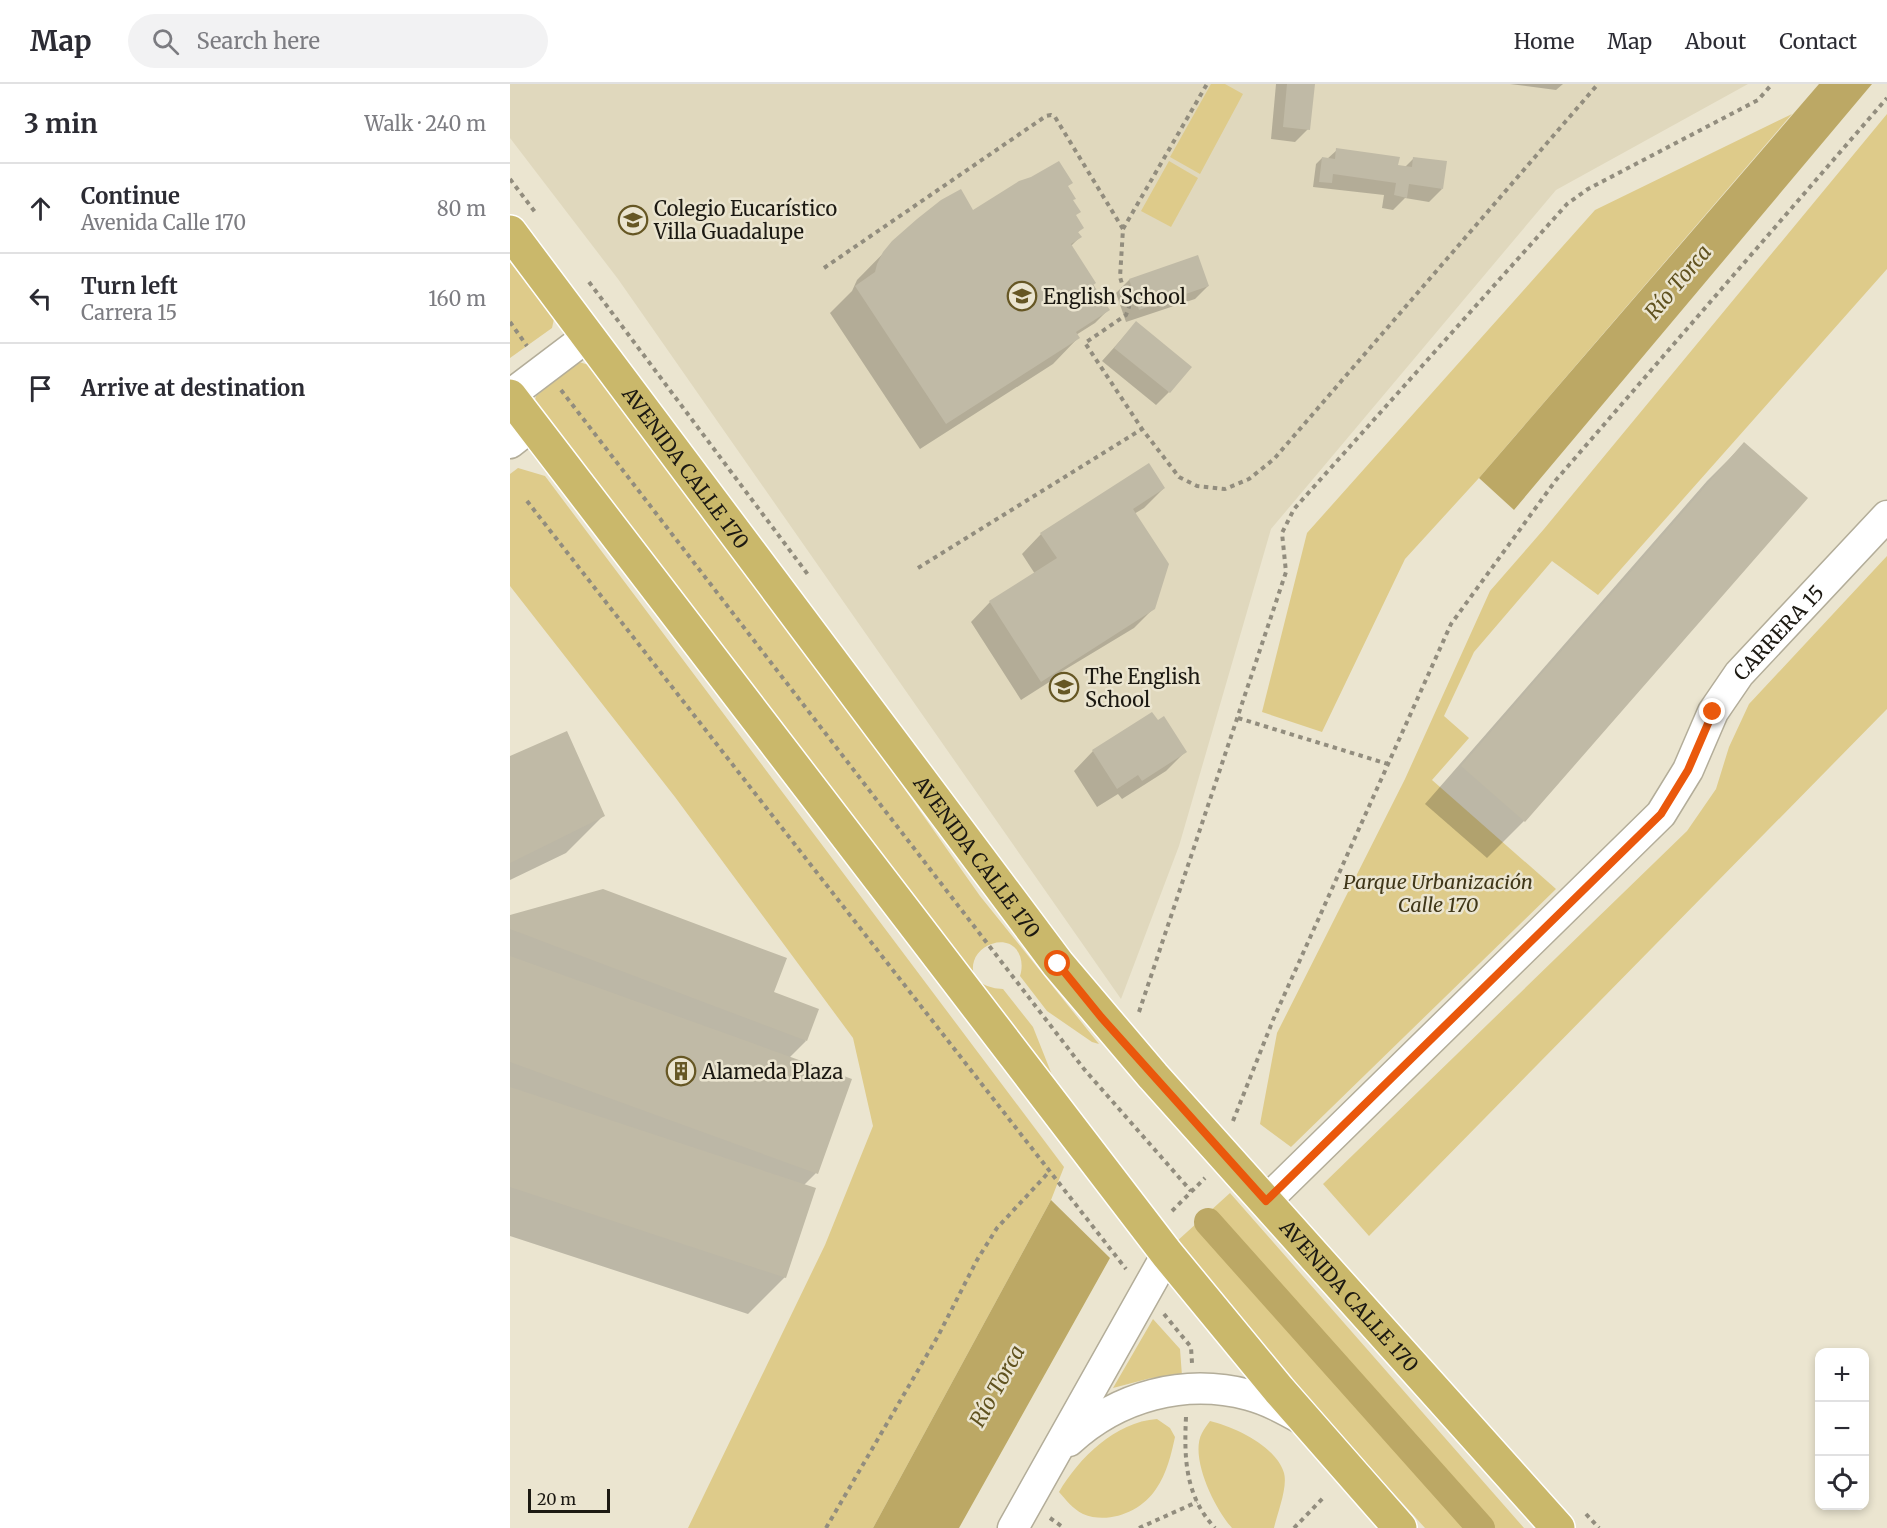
<!DOCTYPE html>
<meta charset="utf-8">
<style>
:root{--surface:#fff;--page:#f2f2f3;--text:#2b2b33;--muted:#7c7c81;--line:#e1e1e2}
body{margin:0;font-family:Merriweather,serif;background:var(--page);color:var(--text)}
.controls{position:absolute;right:18px;bottom:18px;display:grid;overflow:hidden;border-radius:12px;box-shadow:0 3px 9px #0003}
.controls button{width:54px;height:54px;display:grid;place-items:center;padding:0;border:0;border-bottom:2px solid var(--line);background:var(--surface);color:var(--text);font:30px sans-serif}
.scale{position:absolute;left:18px;bottom:15px;width:82px;box-sizing:border-box;padding-left:6px;border:3px solid #1c1912;border-top:0;font-size:16px;line-height:21px;white-space:nowrap;color:#1c1912;-webkit-text-stroke:4px #ebe5d0;paint-order:stroke}
.stop{position:absolute;width:18px;height:18px;margin:-14px;border:4px solid #ea580c;border-radius:50%;background:#fff}
.stop.end{background:#ea580c;border-color:#fff;box-shadow:0 2px 6px #0008}
.list{margin:0;padding:0;list-style:none}
h2{display:flex;justify-content:space-between;align-items:center;height:78px;margin:0;padding:0 24px;font-size:26px}
h2 small{font-size:20px;font-weight:400;color:var(--muted)}
.list li{display:grid;grid-template-columns:39px 1fr auto;gap:18px;align-items:center;box-sizing:border-box;height:90px;padding:0 24px;border-top:2px solid var(--line)}
.list b{display:block;font-size:22px;white-space:nowrap}
.list p{margin:0;font-size:20px;white-space:nowrap;color:var(--muted)}
.list em{font-size:20px;font-style:normal;color:var(--muted)}
.icon{flex:none;width:33px;height:33px;fill:none;stroke:currentColor;stroke-width:2;stroke-linecap:round;stroke-linejoin:round}
.map{position:relative;flex:none;width:1377px;height:1444px;overflow:hidden}
header{display:flex;align-items:center;gap:36px;box-sizing:border-box;height:84px;padding:0 30px;background:var(--surface);border-bottom:2px solid var(--line)}
header strong{font-size:28px}
nav{display:flex;gap:33px;margin-inline-start:auto;font-size:21px}
.search{width:420px;height:54px;background:var(--page);display:flex;align-items:center;gap:15px;box-sizing:border-box;padding:0 21px;border-radius:33px;color:var(--muted);font-size:22px}
main{display:flex}
aside{flex:1;background:var(--surface)}
.map>svg:first-child{display:block}
.built{fill:#e0d8bd}
.green{fill:#decb8a}
.water{fill:#bca865}
.shadow{fill:#0003}
.lines{fill:none;stroke-linecap:round;stroke-linejoin:round}
.canal{stroke:#bca865;stroke-width:28}
.building{fill:#c0baa6}
.minor-casing{stroke:#b3ad99;stroke-width:33}
.primary-casing{stroke:#fff;stroke-width:36}
.path{stroke:#928d7e;stroke-width:4;stroke-dasharray:4.5 4.5;stroke-linecap:butt}
.minor{stroke:#fff;stroke-width:30}
.primary{stroke:#cab86b;stroke-width:33}
.route{stroke:#ea580c;stroke-width:8}
.labels{text-anchor:middle;dominant-baseline:central;stroke-width:5;stroke-linejoin:round;paint-order:stroke}
.poi-label{font-size:20px;fill:#1c1912;stroke:#ebe5d0;text-anchor:start}
.street-label{font-size:20px;fill:#1c1912;stroke:#ebe5d0}
.park-label{font-size:20px;font-style:italic;fill:#403719;stroke:#ebe5d0}
.water-label{font-size:21px;font-style:italic;fill:#60521f;stroke:#ebe5d0}
</style>
<header>
<strong>Map</strong>
<div class="search"><svg class="icon" aria-label="search" viewBox="0 0 24 24"><circle cx="10" cy="10" r="6"/><path d="M15 15l6 6"/></svg>Search here</div>
<nav><a>Home</a><a>Map</a><a>About</a><a>Contact</a></nav>
</header>
<main>
<aside>
<h2>3 min<small>Walk · 240 m</small></h2>
<ul class="list">
<li><svg class="icon" aria-label="ahead" viewBox="0 0 24 24"><path d="M12 20V5M6 11l6-6 6 6"/></svg><div><b>Continue</b><p>Avenida Calle 170</p></div><em>80 m</em></li>
<li><svg class="icon" aria-label="left" viewBox="0 0 24 24"><path d="M17 20v-9H6M10 6l-5 5 5 5"/></svg><div><b>Turn left</b><p>Carrera 15</p></div><em>160 m</em></li>
<li><svg class="icon" aria-label="arrive" viewBox="0 0 24 24"><path d="M6 21V4h12l-3 4 3 4H6"/></svg><div><b>Arrive at destination</b></div></li>
</ul>
</aside>
<div class="map">
<svg width="1377" height="1444" viewBox="0 0 1377 1444">
<rect width="100%" height="100%" fill="#ebe5d0"/>
<path class="built" d="M0,0H1238L1046,106L761,445L669,762L611,915L108,195L0,54Z"/>
<path class="green" d="M701,0H715L733,10L690,90L660,73Z
M1282,30L969,394L895,475L812,648L752,628L797,449L1085,126Z
M1377,30V185L1088,511L1042,477L964,568L934,632L959,654L922,696L1046,805L781,1063L750,1040L767,949L895,695L980,507L1034,445Z
M659,77L688,94L661,143L631,127Z
M0,178L44,235L42,244L0,274Z
M69,278L79,281L350,642L470,812L589,960L582,958L537,927L510,892C513,883 512,872 506,865C494,851 469,861 464,877C458,896 477,905 493,905L523,943L548,1006L24,320L26,312Z
M8,384L35,392L554,1083L541,1116L363,1444H178L315,1161L363,1042L343,954L165,713L0,502V390Z
M1377,472V625L859,1152L813,1100L1177,747L1206,705L1219,663L1239,620Z
M720,1109L1014,1444H915L781,1296L666,1158Z
M643,1235L670,1265L672,1292L641,1294L603,1304Z
M647,1335L660,1344L665,1353C661,1371 657,1389 646,1405C632,1427 599,1441 573,1430C563,1425 556,1416 549,1408C569,1374 605,1338 647,1335Z
M700,1337C725,1343 766,1362 774,1389C778,1403 767,1430 764,1444H722C705,1425 679,1373 692,1349C694,1345 697,1341 700,1337Z"/>
<path class="water" d="M1309,0H1362L1004,426L969,394Z
M541,1116L600,1174L449,1444H363Z"/>
<path class="shadow" d="M766,0H803L798,45L785,58L761,55Z
M1000,0H1053L1046,6Z
M827,66L887,83H895L904,74L932,105L919,118L895,114L883,126L872,124L874,111L803,103L806,80L812,74L817,75Z
M557,103L565,132L572,144L567,149L570,153L561,162L598,226L585,239L566,251L568,254L543,280L410,365L320,229L342,207L347,196L396,146Z
M687,173L698,202L685,215L616,238L606,209L619,196Z
M626,239L659,308L646,321L592,277Z
M1234,360L1014,737L977,774L915,720L1197,397Z
M654,404L634,424L624,430L644,524L624,544L551,588L544,595L511,616L461,538L480,518L525,490L512,470L531,450Z
M583,667L675,668L656,687L612,715L608,710L587,723L564,687Z
M0,674L93,732L56,769L0,796Z
M0,833L262,909L296,957L279,974L306,1089L293,1102L275,1193L238,1230L0,1152Z"/>
<g class="lines">
<path class="canal" d="M698,1138L971,1444"/>
</g>
<path class="building" d="M777,0H805L800,46L773,43Z
M826,64L890,73L888,81L902,83L903,73L937,77L933,105L899,100L897,114L884,111L886,99L823,90L822,99L809,98L812,73L825,75Z
M549,77L563,99L558,102L566,115L563,116L571,128L566,131L574,144L568,148L572,153L561,160L586,199L583,201L600,226L566,248L570,254L436,340L345,202L365,188L367,180L373,168L382,157L407,135L431,116L451,105L463,126L509,97L521,93Z
M688,171L699,202L629,226L619,195Z
M626,237L682,283L660,309L604,264Z
M1234,358L1298,414L1015,738L951,682Z
M639,379L655,404L623,425L659,480L645,525L531,598L479,517L547,474L530,449Z
M642,628L648,636L654,632L677,668L632,697L628,691L607,705L582,666Z
M57,647L95,732L0,779V672Z
M93,805L277,874L264,908L309,925L297,957L0,845V831Z
M0,872L342,995L308,1090L0,978Z
M0,1003L306,1104L276,1194L0,1103Z"/>
<g class="lines">
<g class="minor-casing">
<g id="minor">
<path d="M0,311L78,252"/>
<path d="M0,359L23,341"/>
<path id="s1" d="M756,1117L1151,730L1178,686L1203,628L1229,590L1377,432"/>
<path d="M559,1357C608,1312 674,1294 739,1311C758,1316 776,1326 794,1336"/>
<path d="M503,1444L657,1170"/>
</g>
</g>
<g class="primary-casing">
<g id="primary">
<path id="s2" d="M0,148L548,880L643,992L1048,1444"/>
<path d="M0,312L657,1170L769,1306L890,1444"/>
</g>
</g>
<path class="path" d="M0,95L25,128
M613,145L697,0
M314,184L536,32L541,31L545,33L613,145L610,193L619,223L616,231L575,259L632,345L669,393L687,402L715,405L739,395L764,375L1088,0
M79,198L299,492
M0,238L17,262
M51,306L574,985L681,1107
M17,417L616,1185
M408,484L632,345
M728,634L878,680
M629,928L776,488L772,449L784,425L1057,120L1078,105L1248,16L1262,0
M723,1037L763,936L941,540L1046,396L1377,14
M662,1127L695,1094
M654,1230L681,1263L682,1279
M676,1333C674,1374 675,1412 705,1444
M1076,1430L1089,1444
M540,1434L554,1444
M316,1444L428,1252L467,1176L487,1144L539,1088
M629,1444L687,1418
M784,1444L813,1414"/>
<use href="#minor" class="minor"/>
<use href="#primary" class="primary"/>
</g>
<g class="lines">
<path class="route" d="M548,880L591,933L756,1117L1151,730L1178,686L1203,628"/>
</g>
<defs>
<g id="school-ring" transform="scale(1.5)"><circle r="9.5" fill="#ebe5d0" stroke="#665724" stroke-width="1.5"/><path d="M0-5L7-2L0 1L-7-2ZM-4 1L0 2.5L4 1V4Q0 6-4 4Z" fill="#665724"/></g>
<g id="building-ring" transform="scale(1.5)"><circle r="9.5" fill="#ebe5d0" stroke="#665724" stroke-width="1.5"/><path d="M-4-6H4V6H1V3H-1V6H-4ZM-2.5-4.3h1.7v1.8h-1.7ZM.8-4.3h1.7v1.8H.8ZM-2.5-1h1.7V.8h-1.7ZM.8-1h1.7V.8H.8Z" fill="#665724"/></g>
</defs>
<g fill-rule="evenodd">
<use href="#school-ring" x="123" y="136"/>
<use href="#school-ring" x="512" y="212"/>
<use href="#school-ring" x="554" y="603"/>
<use href="#building-ring" x="171" y="987"/>
</g>
<g class="labels">
<g class="poi-label">
<text x="144" y="124">Colegio Eucarístico<tspan x="144" dy="23">Villa Guadalupe</tspan></text>
<text x="533" y="212">English School</text>
<text x="575" y="592">The English<tspan x="575" dy="23">School</tspan></text>
<text x="192" y="987">Alameda Plaza</text>
</g>
<g class="street-label">
<text stroke="none"><textPath href="#s2" startOffset="294">AVENIDA CALLE 170</textPath></text>
<text stroke="none"><textPath href="#s1" startOffset="771">CARRERA 15</textPath></text>
<text stroke="none"><textPath href="#s2" startOffset="780">AVENIDA CALLE 170</textPath></text>
<text stroke="none"><textPath href="#s2" startOffset="1356">AVENIDA CALLE 170</textPath></text>
</g>
<g class="park-label">
<text x="928" y="797">Parque Urbanización<tspan x="928" dy="23">Calle 170</tspan></text>
</g>
<g class="water-label">
<text transform="translate(1168 198) rotate(-50)">Río Torca</text>
<text transform="translate(487 1302) rotate(-61)">Río Torca</text>
</g>
</g>
</svg>
<div class="controls">
<button>+</button>
<button>−</button>
<button><svg class="icon" aria-label="locate" viewBox="0 0 24 24"><circle cx="12" cy="12" r="6"/><path d="M12 2v4M12 18v4M2 12h4M18 12h4"/></svg></button>
</div>
<div class="scale">20 m</div>
<div class="stop" style="left:548px;top:880px"></div>
<div class="stop end" style="left:1203px;top:628px"></div>
</div>
</main>
